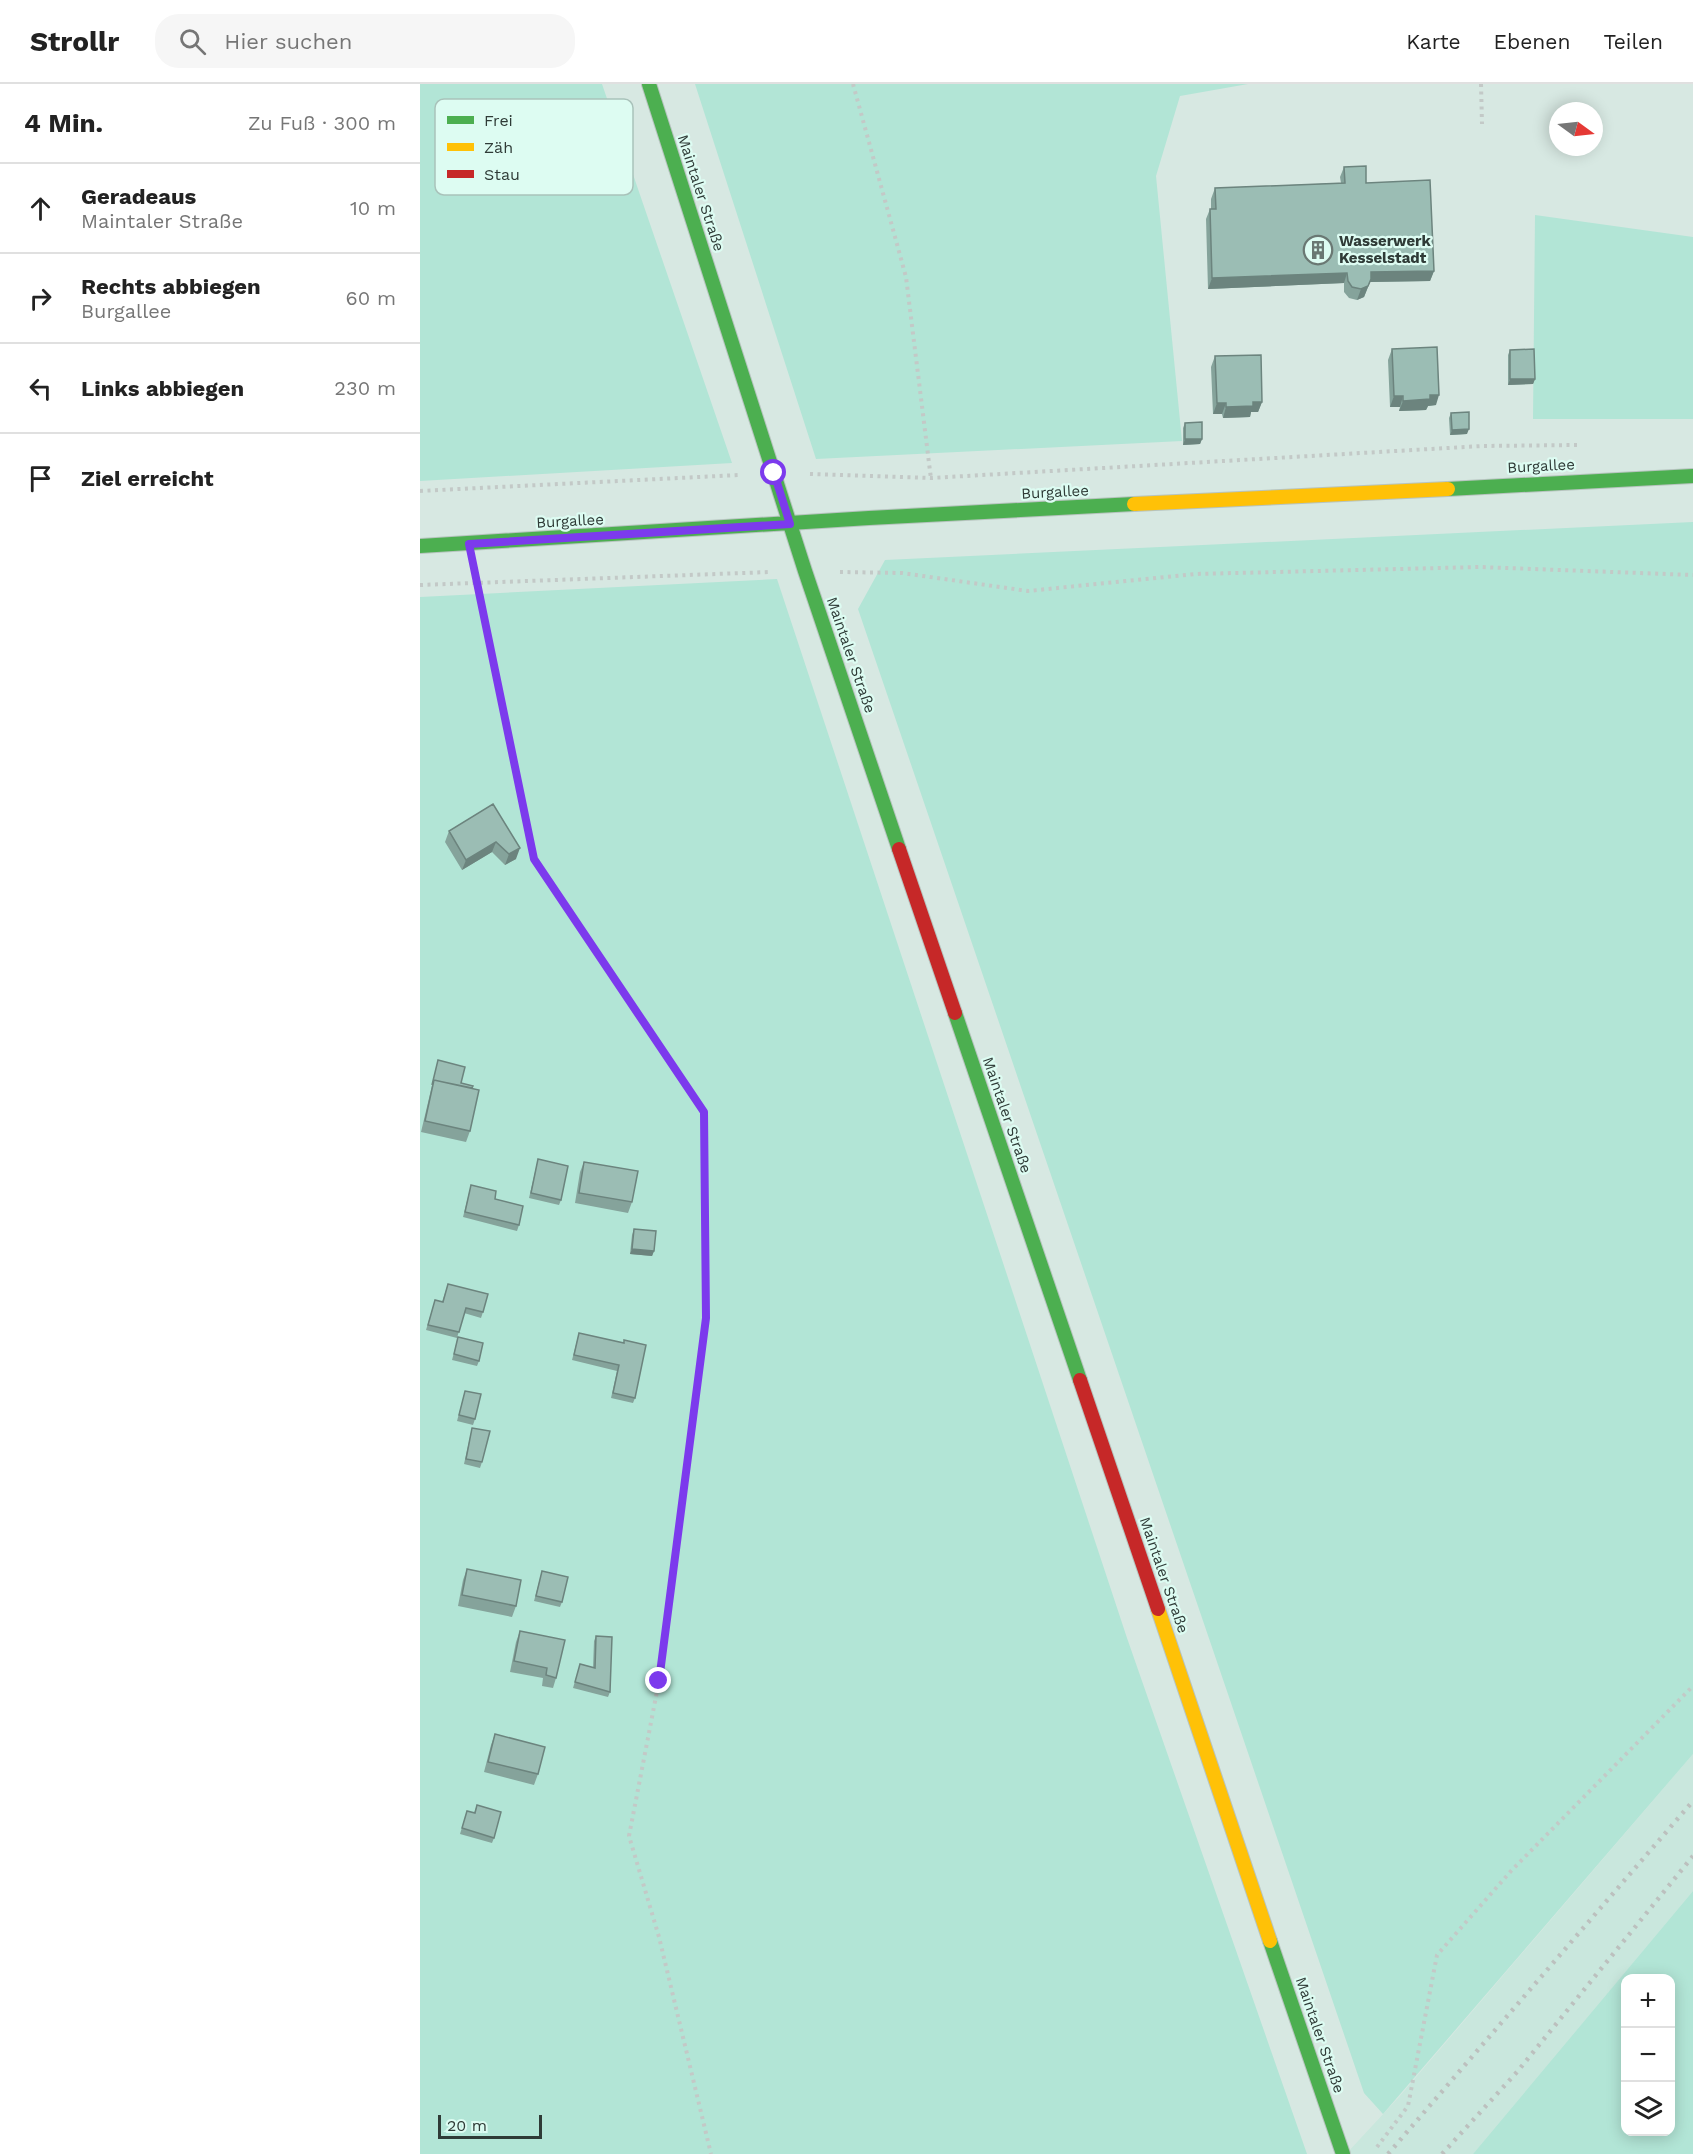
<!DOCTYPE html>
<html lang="de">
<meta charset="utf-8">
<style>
:root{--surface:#fff;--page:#f6f6f6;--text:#222;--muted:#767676;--line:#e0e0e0}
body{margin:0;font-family:"Work Sans",sans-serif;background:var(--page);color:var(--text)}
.controls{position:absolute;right:18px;bottom:18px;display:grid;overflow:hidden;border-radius:12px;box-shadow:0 3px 15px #0003}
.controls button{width:54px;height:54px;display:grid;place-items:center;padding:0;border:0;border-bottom:2px solid var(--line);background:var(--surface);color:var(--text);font:30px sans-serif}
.compass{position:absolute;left:1129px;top:18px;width:54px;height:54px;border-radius:50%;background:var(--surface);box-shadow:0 3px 15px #0003;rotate:105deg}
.scale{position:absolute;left:18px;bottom:15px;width:104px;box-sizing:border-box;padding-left:6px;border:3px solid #2f3b37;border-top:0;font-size:16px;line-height:21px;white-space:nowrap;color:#2f3b37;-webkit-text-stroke:4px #ddfcf2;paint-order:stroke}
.stop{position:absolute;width:18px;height:18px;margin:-14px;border:4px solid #7c3aed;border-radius:50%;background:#fff}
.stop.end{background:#7c3aed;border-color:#fff;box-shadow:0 2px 6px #0008}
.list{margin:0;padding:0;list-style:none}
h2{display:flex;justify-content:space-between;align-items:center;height:78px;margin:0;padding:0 24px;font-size:26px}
h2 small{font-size:20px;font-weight:400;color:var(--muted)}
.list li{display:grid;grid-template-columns:39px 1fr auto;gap:18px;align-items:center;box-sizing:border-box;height:90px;padding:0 24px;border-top:2px solid var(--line)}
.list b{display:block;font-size:22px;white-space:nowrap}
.list p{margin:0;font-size:20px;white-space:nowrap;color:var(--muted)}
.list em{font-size:20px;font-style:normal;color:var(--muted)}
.icon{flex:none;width:33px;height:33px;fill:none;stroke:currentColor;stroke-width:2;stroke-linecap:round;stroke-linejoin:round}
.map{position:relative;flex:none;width:1273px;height:2070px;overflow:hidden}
header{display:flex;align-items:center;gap:36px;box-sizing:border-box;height:84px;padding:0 30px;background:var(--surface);border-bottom:2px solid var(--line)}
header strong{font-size:28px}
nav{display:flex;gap:33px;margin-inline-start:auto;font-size:21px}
.search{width:420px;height:54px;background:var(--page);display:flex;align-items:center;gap:15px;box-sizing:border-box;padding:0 21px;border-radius:24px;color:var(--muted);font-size:22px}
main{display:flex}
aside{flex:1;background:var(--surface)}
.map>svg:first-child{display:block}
.built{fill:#c9e7dd}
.green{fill:#b2e5d6;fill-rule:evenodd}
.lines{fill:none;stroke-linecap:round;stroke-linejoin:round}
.fast-casing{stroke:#b7c4bf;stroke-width:16}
.slow-casing{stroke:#b7c4bf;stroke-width:16}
.jam-casing{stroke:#b7c4bf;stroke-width:16}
.path{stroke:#c3c9c7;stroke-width:4;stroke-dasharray:3 4.5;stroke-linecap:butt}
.fast{stroke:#4caf50;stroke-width:14}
.slow{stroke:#ffc107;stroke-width:14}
.jam{stroke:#c62828;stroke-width:14}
.rail{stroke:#bcc0be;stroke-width:4.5;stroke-dasharray:3 6;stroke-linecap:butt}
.wall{fill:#85a39b}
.shaded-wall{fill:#6c847e}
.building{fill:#9bbdb4;stroke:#6c847e;stroke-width:1.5}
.route{stroke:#7c3aed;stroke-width:8}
.labels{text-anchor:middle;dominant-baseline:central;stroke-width:4.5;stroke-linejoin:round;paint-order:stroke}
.street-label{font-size:15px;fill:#2f3b37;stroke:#ddfcf2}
.poi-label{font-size:15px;font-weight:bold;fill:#2f3b37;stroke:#ddfcf2;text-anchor:start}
.key{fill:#ddfcf2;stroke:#a9c2ba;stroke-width:1.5}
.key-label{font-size:16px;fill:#2f3b37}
</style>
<header>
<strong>Strollr</strong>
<div class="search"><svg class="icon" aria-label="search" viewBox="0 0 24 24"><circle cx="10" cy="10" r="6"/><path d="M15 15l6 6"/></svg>Hier suchen</div>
<nav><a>Karte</a><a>Ebenen</a><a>Teilen</a></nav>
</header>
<main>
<aside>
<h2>4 Min.<small>Zu Fuß · 300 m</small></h2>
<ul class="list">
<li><svg class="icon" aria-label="ahead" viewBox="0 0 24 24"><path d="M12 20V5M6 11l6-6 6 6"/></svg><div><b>Geradeaus</b><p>Maintaler Straße</p></div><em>10 m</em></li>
<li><svg class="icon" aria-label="right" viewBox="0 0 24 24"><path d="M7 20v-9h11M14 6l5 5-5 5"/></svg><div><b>Rechts abbiegen</b><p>Burgallee</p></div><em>60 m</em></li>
<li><svg class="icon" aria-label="left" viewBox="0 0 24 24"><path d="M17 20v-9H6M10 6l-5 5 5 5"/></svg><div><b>Links abbiegen</b></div><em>230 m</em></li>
<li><svg class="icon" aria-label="arrive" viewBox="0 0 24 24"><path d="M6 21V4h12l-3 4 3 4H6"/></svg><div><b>Ziel erreicht</b></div></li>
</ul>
</aside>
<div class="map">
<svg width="1273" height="2070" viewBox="0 0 1273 2070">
<rect width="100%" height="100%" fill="#d7e8e2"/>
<path class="built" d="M1273,1670V1807L1053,2070H926L979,2013Z"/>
<path class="green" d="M0,0H182L312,379L0,397Z
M275,0H828L760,12L736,92L762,357L396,375Z
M1115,131L1273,153V335H1113Z
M1273,438V1670L963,2030L944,2009L438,525L465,476Z
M357,495L707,1554L887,2070H0V513Z
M1273,1807V2070H1053ZM1206,1894H1250V2048H1206Z"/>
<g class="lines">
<g class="fast-casing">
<path id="fast" d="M229,0L385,487L479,765
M1028,405L1273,392
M0,462L449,434L714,420
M535,929L660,1296
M850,1857L923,2070"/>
</g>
<g class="slow-casing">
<path id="slow" d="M714,420L1028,405
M738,1525L850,1857"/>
</g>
<g class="jam-casing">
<path id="jam" d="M479,765L535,929
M660,1296L738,1525"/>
</g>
<path class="path" d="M433,0L486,193L511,395
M1061,0L1062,40
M390,390L511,394L1062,362L1158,361
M0,407L319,391
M420,488L482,489L608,507L775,490L1060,483L1273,491
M55,493L114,775L284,1028L286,1234L239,1597L209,1752L239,1853L291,2070
M0,501L350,488
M957,2063L988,2022L1017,1871L1091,1787L1273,1602"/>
<use href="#fast" class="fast"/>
<use href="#slow" class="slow"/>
<use href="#jam" class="jam"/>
<path class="rail" d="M968,2070L1273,1717
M1022,2070L1097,1988L1273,1772"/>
</g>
<path class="wall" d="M924,83L946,99L1014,187L1010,197L950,198L944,213L937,216L929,214L924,208V199L788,205L786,135L790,125H791V115L795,104L921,99L920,93Z
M972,265L1016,321L1008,322L1006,326L979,327L980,323H970L968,276Z
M1090,266L1115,295L1113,300L1088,301V271Z
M795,272L842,318L838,328H831L830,333L803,334L802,330H793L791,283Z
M1031,329L1047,350L1030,351L1029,334Z
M765,339L782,355L780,360L763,361V344Z
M73,720L96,775L85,781L72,768L42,786L25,758L29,747Z
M18,976L41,999L50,1047L46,1058L1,1048Z
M118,1075L141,1116L139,1121L109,1114Z
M164,1078L212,1118L208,1129L155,1119L160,1088Z
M51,1101L75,1115L99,1141L97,1147L43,1133Z
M214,1145L234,1167L232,1172L210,1170L212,1151Z
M28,1200L63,1228L61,1234L44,1229L37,1254L6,1246L15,1216L22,1218Z
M159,1249L204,1259L215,1314L213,1319L191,1314L197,1287L152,1276Z
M38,1253L59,1277L57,1282L32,1276Z
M45,1307L55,1335L53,1341L37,1337Z
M52,1344L62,1378L60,1384L44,1380Z
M47,1485L96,1522L92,1533L38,1522L43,1496Z
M122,1487L142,1518L140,1523L114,1517Z
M100,1547L136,1594L133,1604L122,1602L123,1594L90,1588L96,1558Z
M176,1552L190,1608L188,1613L153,1604L160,1580L173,1584L174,1557Z
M75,1650L118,1690L114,1701L64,1688L71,1661Z
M57,1721L74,1754L72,1759L40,1750L47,1727L54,1729Z"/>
<path class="shaded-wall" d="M1014,187L1010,197L950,198L944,213L937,216L941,205L951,188Z
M927,189L924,199L788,205L792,194Z
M1090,295H1115L1113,300L1088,301Z
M1010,311H1019L1016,321L1008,322L1006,326L979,327L983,317Z
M974,312H983L980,323H970Z
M833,318H842L838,328H831L830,333L803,334L806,323Z
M797,319H806L802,330H793Z
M1049,345L1047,350L1030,351L1032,346Z
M765,355H782L780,360L763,361Z
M76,758L72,768L42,786L46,776Z
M100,764L96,775L85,781L89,770Z
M212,1165L234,1167L232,1172L210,1170Z"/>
<path class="building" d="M946,82V99L1010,96L1014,187L951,188V195L948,202L941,205L932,203L928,197L927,189L792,194L790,125H796L795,104L925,99L924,83Z
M1017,263L1019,311H1010V315L983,317V312H974L972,265Z
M1114,265L1115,295H1090V266Z
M841,271L842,318H833V322L806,323V319H797L795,272Z
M1049,328V345L1032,346L1031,329Z
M782,338V355H765V339Z
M73,720L100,764L89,770L76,758L46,776L29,747Z
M18,976L45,983L41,999L53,1002L52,1004L14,996L12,1001Z
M14,996L59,1006L50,1047L5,1037Z
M118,1075L148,1082L141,1116L111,1109Z
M164,1078L218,1087L212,1118L159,1109Z
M51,1101L76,1107L75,1115L103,1122L99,1141L45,1128Z
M214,1145L236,1147L234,1167L212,1165Z
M28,1200L68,1210L63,1228L46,1224L39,1248L8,1241L15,1216L23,1218Z
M159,1249L204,1259V1256L226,1261L215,1314L193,1309L199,1281L154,1271Z
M38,1253L63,1259L59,1277L34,1270Z
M45,1307L61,1310L55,1335L39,1331Z
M52,1344L70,1347L62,1378L46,1375Z
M47,1485L101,1496L96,1522L42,1511Z
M122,1487L148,1493L142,1518L116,1512Z
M100,1547L145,1556L136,1594L126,1591L127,1584L94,1577Z
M176,1552L192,1553L190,1608L155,1598L160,1580L175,1584Z
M75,1650L125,1663L118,1690L68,1678Z
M57,1721L81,1728L74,1754L42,1744L47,1727L55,1729Z"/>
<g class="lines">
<path class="route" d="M239,1597L286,1234L284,1028L114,775L49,460L370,440L354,389"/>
</g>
<defs>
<g id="building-ring" transform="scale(1.5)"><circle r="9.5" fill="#ddfcf2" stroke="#6a7873" stroke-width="1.5"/><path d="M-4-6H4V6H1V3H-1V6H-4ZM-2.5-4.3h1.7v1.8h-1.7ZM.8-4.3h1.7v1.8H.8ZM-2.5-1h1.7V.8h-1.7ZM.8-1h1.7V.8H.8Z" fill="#6a7873"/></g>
</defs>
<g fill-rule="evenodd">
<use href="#building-ring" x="898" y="166"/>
</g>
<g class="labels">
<g class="street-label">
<text transform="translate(281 109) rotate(72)">Maintaler Straße</text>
<text transform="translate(1121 382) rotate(-3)">Burgallee</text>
<text transform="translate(635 408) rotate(-3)">Burgallee</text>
<text transform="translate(150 437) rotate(-3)">Burgallee</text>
<text transform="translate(431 571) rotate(71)">Maintaler Straße</text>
<text transform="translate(587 1031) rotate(71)">Maintaler Straße</text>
<text transform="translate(744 1491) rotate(71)">Maintaler Straße</text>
<text transform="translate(900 1951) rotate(71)">Maintaler Straße</text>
</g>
<g class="poi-label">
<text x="919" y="157">Wasserwerk<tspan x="919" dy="17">Kesselstadt</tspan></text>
</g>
</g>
<rect x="15" y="15" width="198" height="96" rx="9" class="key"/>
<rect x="27" y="32" width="27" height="8" fill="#4caf50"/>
<rect x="27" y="59" width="27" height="8" fill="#ffc107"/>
<rect x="27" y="86" width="27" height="8" fill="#c62828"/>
<g class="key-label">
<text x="64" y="42">Frei</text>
<text x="64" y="69">Zäh</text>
<text x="64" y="96">Stau</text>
</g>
</svg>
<div class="controls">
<button>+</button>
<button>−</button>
<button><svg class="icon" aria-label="layers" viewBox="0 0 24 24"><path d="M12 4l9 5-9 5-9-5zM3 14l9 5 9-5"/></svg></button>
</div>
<svg class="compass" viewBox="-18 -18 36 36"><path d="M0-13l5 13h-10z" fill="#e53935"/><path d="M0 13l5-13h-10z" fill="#767676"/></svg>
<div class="scale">20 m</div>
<div class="stop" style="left:354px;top:389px"></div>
<div class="stop end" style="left:239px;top:1597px"></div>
</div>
</main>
